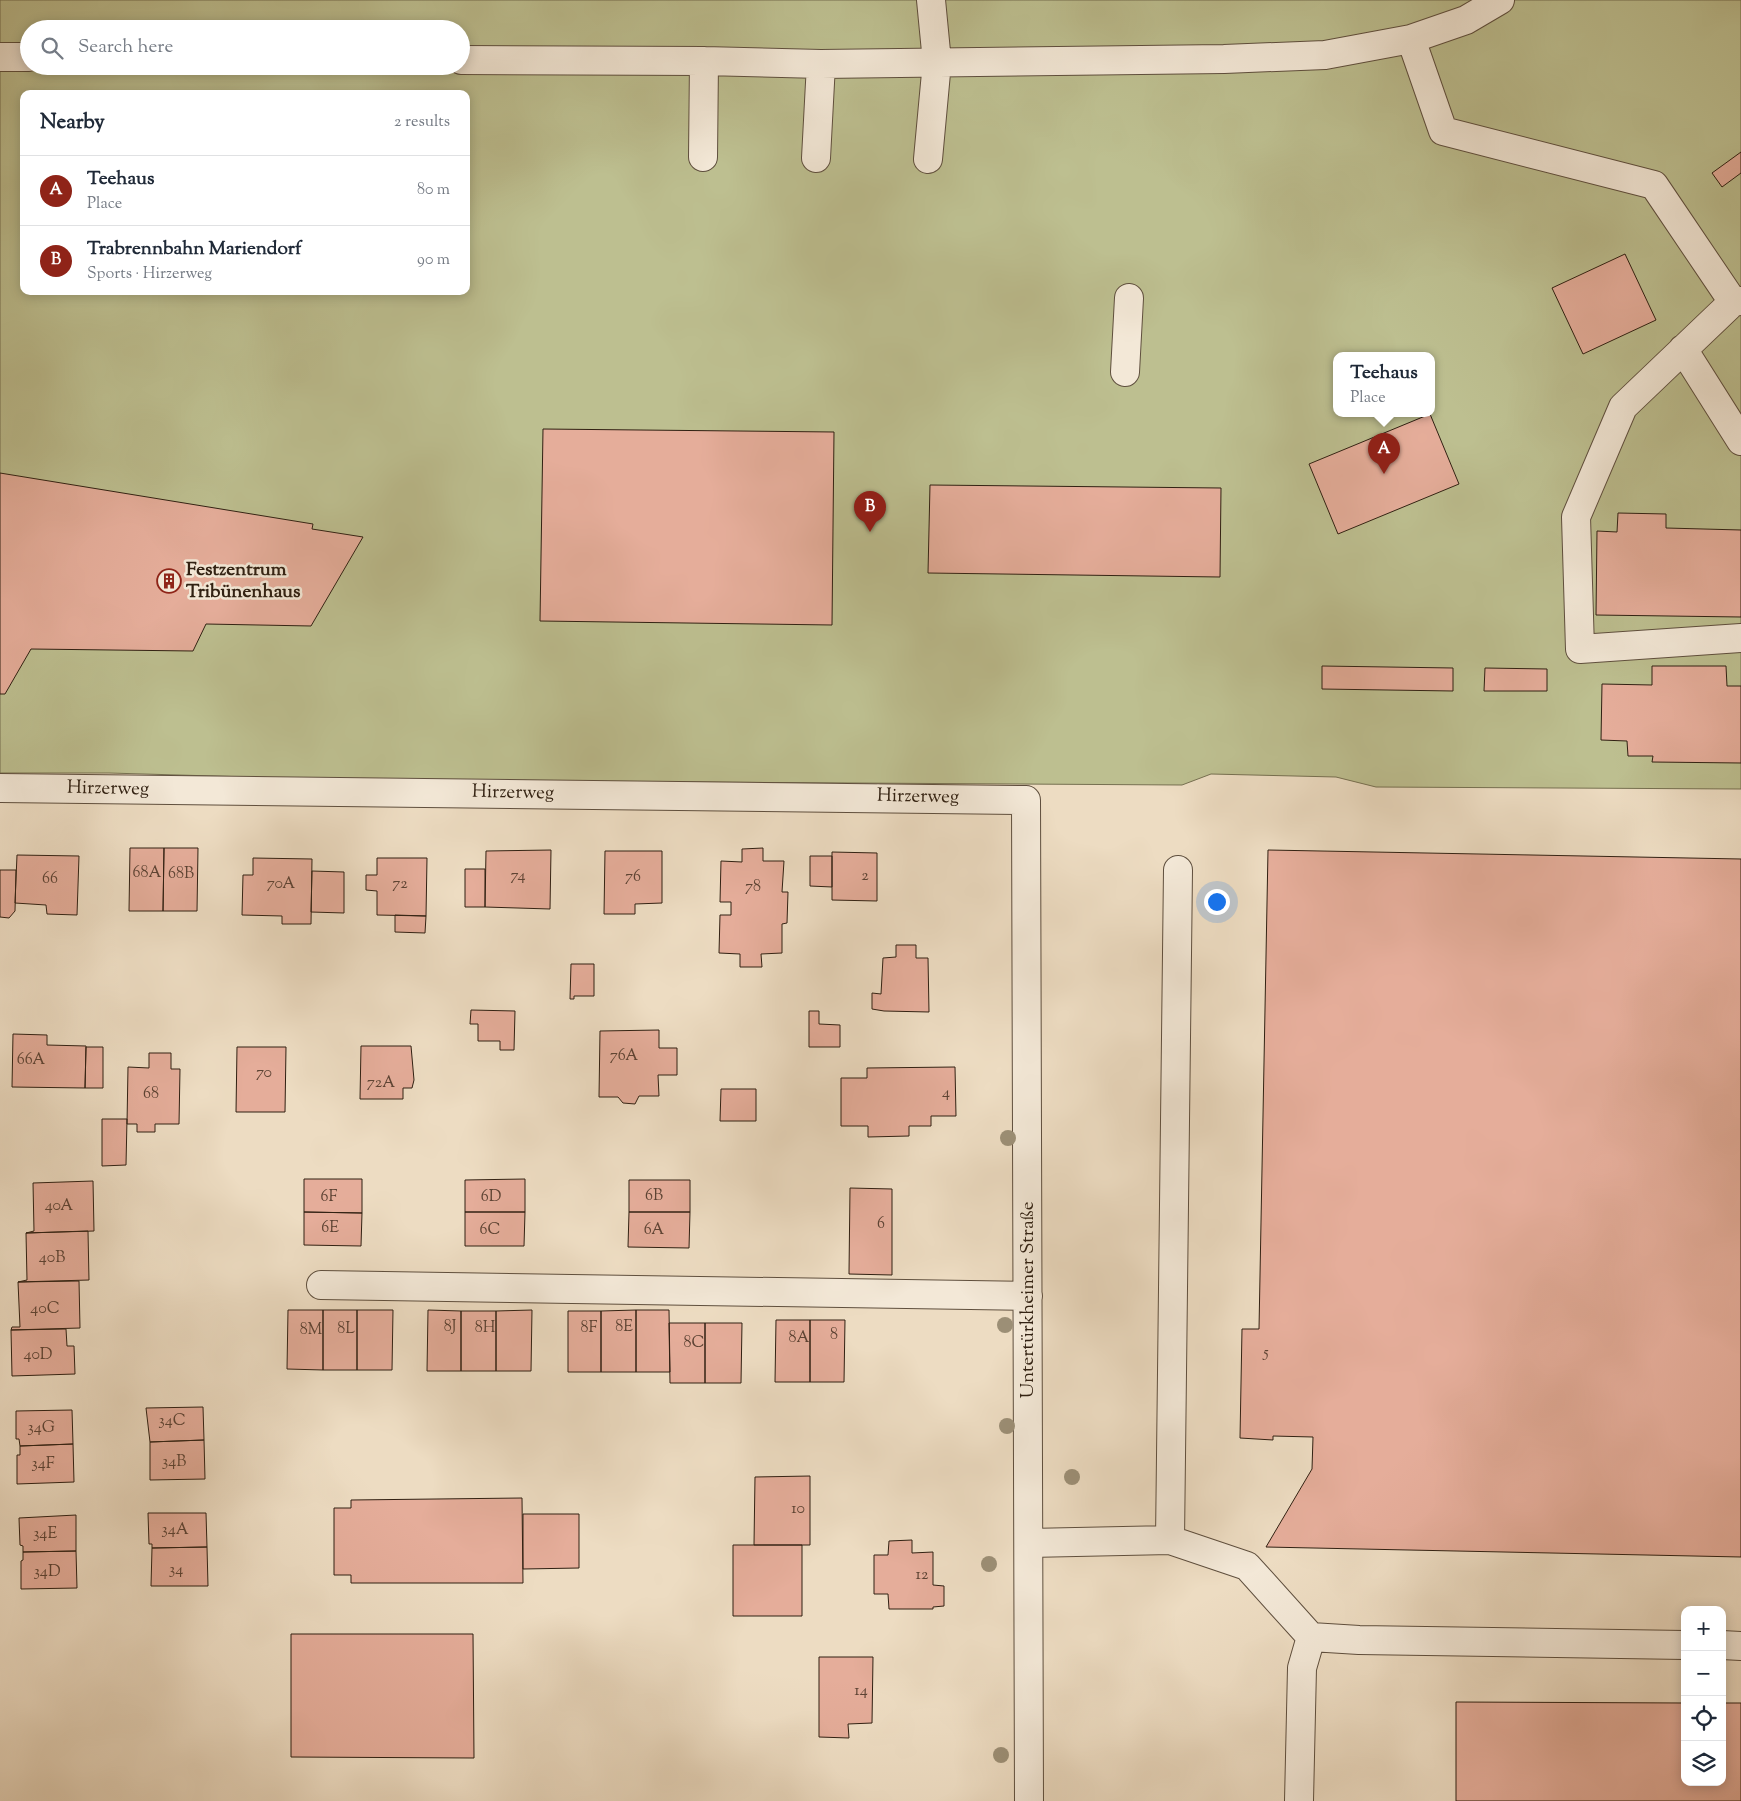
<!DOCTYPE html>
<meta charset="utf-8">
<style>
:root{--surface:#fff;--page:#f6f6f7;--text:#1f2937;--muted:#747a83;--line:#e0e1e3;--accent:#8f2418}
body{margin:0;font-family:"Sorts Mill Goudy",serif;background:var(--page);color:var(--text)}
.controls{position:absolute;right:15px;bottom:15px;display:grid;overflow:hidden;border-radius:10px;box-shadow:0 2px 12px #0003}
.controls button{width:45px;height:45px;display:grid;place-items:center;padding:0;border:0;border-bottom:1px solid var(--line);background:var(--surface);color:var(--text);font:25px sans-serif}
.you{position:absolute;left:1216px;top:901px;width:18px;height:18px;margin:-12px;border:4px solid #fff;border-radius:50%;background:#1a73e8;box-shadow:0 0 0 8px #1a73e833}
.badge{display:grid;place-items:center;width:32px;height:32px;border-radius:50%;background:var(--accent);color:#fff;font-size:16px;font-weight:700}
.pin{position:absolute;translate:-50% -41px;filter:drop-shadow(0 1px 2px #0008)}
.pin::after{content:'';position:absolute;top:26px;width:18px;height:15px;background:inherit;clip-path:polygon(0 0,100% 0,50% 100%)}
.popup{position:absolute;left:1333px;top:352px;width:102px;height:65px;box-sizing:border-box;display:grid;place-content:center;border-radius:10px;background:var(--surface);filter:drop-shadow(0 1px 4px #0005);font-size:16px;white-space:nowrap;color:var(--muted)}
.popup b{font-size:19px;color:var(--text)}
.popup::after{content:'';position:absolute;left:50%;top:100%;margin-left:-10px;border:10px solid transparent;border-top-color:var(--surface)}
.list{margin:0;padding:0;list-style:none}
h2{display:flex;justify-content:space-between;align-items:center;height:65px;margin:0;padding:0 20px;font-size:21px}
h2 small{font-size:16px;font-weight:400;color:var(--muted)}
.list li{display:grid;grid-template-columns:32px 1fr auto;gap:15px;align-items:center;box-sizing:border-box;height:70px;padding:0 20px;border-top:1px solid var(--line)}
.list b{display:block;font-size:19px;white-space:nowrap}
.list p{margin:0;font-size:16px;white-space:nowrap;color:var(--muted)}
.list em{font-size:16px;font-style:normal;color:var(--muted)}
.icon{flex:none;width:28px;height:28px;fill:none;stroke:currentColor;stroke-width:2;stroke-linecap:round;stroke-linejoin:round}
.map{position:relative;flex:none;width:1741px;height:1801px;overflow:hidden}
.search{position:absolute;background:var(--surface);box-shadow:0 2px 12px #0003;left:20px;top:20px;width:450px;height:55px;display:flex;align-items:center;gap:12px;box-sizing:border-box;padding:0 18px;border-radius:28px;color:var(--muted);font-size:19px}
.panel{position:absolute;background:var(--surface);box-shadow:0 2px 12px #0003;left:20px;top:90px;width:450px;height:205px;border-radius:10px}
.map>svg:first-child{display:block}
.green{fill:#bdbf90;stroke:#767051;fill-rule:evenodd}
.building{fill:#e5ad9a;stroke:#302012}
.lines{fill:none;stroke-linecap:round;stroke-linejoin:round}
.minor-casing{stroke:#5f4f3e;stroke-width:30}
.minor{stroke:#f3e8d7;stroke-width:28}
.tree{fill:#9c8f76}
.labels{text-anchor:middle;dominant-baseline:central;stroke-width:5;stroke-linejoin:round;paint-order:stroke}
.number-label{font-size:16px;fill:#5d4334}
.poi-label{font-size:19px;font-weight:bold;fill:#302012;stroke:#f3e8d7;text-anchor:start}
.street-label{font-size:19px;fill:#302012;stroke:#f3e8d7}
</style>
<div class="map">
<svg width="1741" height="1801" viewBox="0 0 1741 1801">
<rect width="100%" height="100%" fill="#eddcc2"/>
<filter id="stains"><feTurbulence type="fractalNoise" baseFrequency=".004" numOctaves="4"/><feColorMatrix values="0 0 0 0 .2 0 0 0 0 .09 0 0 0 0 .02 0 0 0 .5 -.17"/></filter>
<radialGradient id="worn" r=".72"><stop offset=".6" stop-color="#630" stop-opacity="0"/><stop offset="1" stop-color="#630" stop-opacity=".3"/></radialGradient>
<path class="green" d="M0,0H1741V789L1376,787L1336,777L1211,774L1182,785L353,780L109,773H0ZM29,29H461V66H29ZM24,94H466V291H24ZM1336,355H1432V413H1336Z"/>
<path class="building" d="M1741,152V173L1722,187L1712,173Z
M1625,254L1656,320L1583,354L1552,288Z
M1430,414L1459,484L1338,534L1309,464Z
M543,429L834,432L832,625L540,621Z
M0,473L313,524L312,529L363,537L311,626L206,624L193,651L31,649L5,694H0Z
M930,485L1221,488L1220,577L928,573Z
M1618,513L1666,514V528L1741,530V617L1596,615L1597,531L1617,532Z
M1322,666L1453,668V691L1322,689Z
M1652,666H1726L1727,686H1741V763L1652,762L1653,756H1628L1627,741L1601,740L1602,684L1652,685Z
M1485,668L1547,669V691H1484Z
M130,848H164L163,911H129Z
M164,848H198L197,911H163Z
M763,848V861H784L782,892H788L787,923L782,924V953L761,954L762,967H740V954L719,953L720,915H731V902H720L721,861L742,862V849Z
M551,850L550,909L485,907L486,851Z
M1268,850L1741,859V1557L1266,1547L1312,1469L1313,1437L1273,1436V1440L1240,1438L1242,1329H1259Z
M605,851H662V903L635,904V914H604Z
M832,852L877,853V901L832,900Z
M17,855L79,856L77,915L47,914L46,905L15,903Z
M810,856H832V887L810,886Z
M253,858L312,859L311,924H282V916L242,915L243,875H253Z
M377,858H427L426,916L377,915V891L366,890V875H377Z
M465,869H485V907H465Z
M0,870H16L15,911L9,918L0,917Z
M312,871L344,872V913L311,912Z
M395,915L426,916L425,933L395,932Z
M896,945H916V958H928L929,1012L884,1011L872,1009V993L881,994L883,958L896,957Z
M571,964H594V996H574V999H570Z
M471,1010L515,1011L514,1050H500V1041H478V1024H470Z
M809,1011H819V1024L840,1025V1047H809Z
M659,1030V1048H677V1075H658L659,1096H639L635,1104L623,1103L618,1097H599L600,1031Z
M13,1034L47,1035V1045L86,1046L85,1088L12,1087Z
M361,1046H411L414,1080L412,1088H403V1099H360Z
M86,1047H103V1088H85Z
M237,1047H286L285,1112H236Z
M149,1053H171V1069H180L179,1124H155V1132H137V1124H127L128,1067L149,1068Z
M955,1067L956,1116H931V1126H909V1136L868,1137V1126H841V1078H867V1068Z
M721,1089H756V1121H720Z
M102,1119H127L126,1165L102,1166Z
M304,1179H362V1213L304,1212Z
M525,1179V1212H465V1180Z
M629,1180H690V1212H629Z
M93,1181L94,1231L26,1233L34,1231L33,1183Z
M850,1188L892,1189V1275L849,1274Z
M304,1212L362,1213L361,1246L304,1245Z
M465,1212H525L524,1246H465Z
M629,1212H690L689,1248L628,1247Z
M88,1231L89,1280L18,1282L27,1280L26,1233Z
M79,1281L80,1328L11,1330L12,1327H20L18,1282Z
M288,1310H323V1370L287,1369Z
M323,1310H357V1370H323Z
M357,1310H393L392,1370H357Z
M428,1310L461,1311V1371H427Z
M532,1310L531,1371H496V1311Z
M636,1310H669L670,1372H636Z
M636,1310V1372H601V1311Z
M461,1311H496V1371H461Z
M568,1311H601V1372H568Z
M776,1320H810V1382H775Z
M810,1320H845L844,1382H810Z
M669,1323H705V1383H670Z
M705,1323H742L741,1383H705Z
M66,1329L67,1346H74L75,1374L12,1376L11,1330Z
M203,1407L204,1440L150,1442L146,1408Z
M72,1410L73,1444L20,1446L19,1439H16V1411Z
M204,1440L205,1479L150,1480V1442Z
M73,1444L74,1482L17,1484V1455H20V1446Z
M810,1476V1545H754L755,1477Z
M522,1498L523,1583H351V1575H334V1508H351V1500Z
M148,1513H206L207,1547L152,1548V1544H149Z
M523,1514H579V1568L523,1569Z
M76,1515V1551L23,1552V1546L20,1545L19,1518Z
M912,1540V1553L933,1552V1585L944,1586V1606L933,1607V1609H889L888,1594H874V1555H888L889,1541Z
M733,1545H802V1616H733Z
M207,1547L208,1586H151L152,1548Z
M76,1551L77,1588L21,1589V1561L23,1560V1552Z
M291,1634H473L474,1758L291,1757Z
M819,1657H873L872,1723L848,1724L849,1738L819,1737Z
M1456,1702L1685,1703V1782H1722V1703H1741V1801H1456Z"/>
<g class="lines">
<g class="minor-casing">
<path id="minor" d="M1411,39L1443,131L1654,185L1733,302L1741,301
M0,57H29
M461,60L704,61L821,64L1224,59L1325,55L1411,39L1466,20L1500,0
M703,157L704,61
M816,158L821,64
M928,159L937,62L931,0
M1733,302L1623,407L1576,517L1580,649L1741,638
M1683,349L1741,441
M1125,372L1129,298
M0,788L1026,800L1029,1801
M321,1285L1028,1296
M1170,1540L1178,870
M1029,1543L1170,1540L1247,1566L1311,1637
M1722,1645L1741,1646
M1299,1801L1302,1668L1311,1637L1359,1640L1685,1645"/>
</g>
<use href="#minor" class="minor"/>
</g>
<g class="tree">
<circle cx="1008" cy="1138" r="8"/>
<circle cx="1005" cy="1325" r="8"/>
<circle cx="1007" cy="1426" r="8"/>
<circle cx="1072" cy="1477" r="8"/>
<circle cx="989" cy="1564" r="8"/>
<circle cx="1001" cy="1755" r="8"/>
</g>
<defs>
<g id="building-ring" transform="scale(1.25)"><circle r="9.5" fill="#f3e8d7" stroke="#8f2418" stroke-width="1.5"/><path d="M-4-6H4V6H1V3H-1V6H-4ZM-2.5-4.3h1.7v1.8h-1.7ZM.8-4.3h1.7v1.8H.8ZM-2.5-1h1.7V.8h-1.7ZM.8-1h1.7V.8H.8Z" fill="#8f2418"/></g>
</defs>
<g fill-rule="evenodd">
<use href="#building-ring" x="169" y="581"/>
</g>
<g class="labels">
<g class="number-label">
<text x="147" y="873">68A</text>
<text x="181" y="874">68B</text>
<text x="518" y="876">74</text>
<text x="865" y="876">2</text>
<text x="633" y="877">76</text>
<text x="50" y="879">66</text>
<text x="281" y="884">70A</text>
<text x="400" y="884">72</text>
<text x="753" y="887">78</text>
<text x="624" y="1056">76A</text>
<text x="31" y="1060">66A</text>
<text x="264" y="1073">70</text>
<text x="381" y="1083">72A</text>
<text x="946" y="1093">4</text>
<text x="151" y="1094">68</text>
<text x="654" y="1196">6B</text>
<text x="329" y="1197">6F</text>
<text x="491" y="1197">6D</text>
<text x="59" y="1206">40A</text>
<text x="881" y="1224">6</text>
<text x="330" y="1228">6E</text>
<text x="490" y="1230">6C</text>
<text x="654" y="1230">6A</text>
<text x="52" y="1258">40B</text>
<text x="45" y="1309">40C</text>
<text x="450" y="1327">8J</text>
<text x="624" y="1327">8E</text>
<text x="485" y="1328">8H</text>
<text x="589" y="1328">8F</text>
<text x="346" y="1329">8L</text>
<text x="311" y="1330">8M</text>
<text x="834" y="1335">8</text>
<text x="799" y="1338">8A</text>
<text x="694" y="1343">8C</text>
<text x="1266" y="1353">5</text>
<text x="38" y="1355">40D</text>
<text x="172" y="1421">34C</text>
<text x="41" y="1428">34G</text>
<text x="174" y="1462">34B</text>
<text x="43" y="1464">34F</text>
<text x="798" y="1509">10</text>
<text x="175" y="1530">34A</text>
<text x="45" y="1534">34E</text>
<text x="176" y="1570">34</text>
<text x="47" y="1572">34D</text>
<text x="922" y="1575">12</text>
<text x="861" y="1691">14</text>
</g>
<g class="poi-label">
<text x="186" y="570">Festzentrum<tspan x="186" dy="22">Tribünenhaus</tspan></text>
</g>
<g class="street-label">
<text transform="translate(108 789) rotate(1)">Hirzerweg</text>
<text transform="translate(513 793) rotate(1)">Hirzerweg</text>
<text transform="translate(918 797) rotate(1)">Hirzerweg</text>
<text transform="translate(1028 1300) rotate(-90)">Untertürkheimer Straße</text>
</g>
</g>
<rect width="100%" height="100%" filter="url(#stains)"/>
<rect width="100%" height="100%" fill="url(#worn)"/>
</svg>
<div class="controls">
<button>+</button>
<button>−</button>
<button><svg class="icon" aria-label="locate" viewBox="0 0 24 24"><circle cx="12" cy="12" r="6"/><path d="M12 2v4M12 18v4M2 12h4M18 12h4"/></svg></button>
<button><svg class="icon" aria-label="layers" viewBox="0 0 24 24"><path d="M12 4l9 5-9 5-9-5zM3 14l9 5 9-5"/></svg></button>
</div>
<div class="you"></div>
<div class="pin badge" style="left:1384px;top:474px">A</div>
<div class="popup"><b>Teehaus</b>Place</div>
<div class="pin badge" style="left:870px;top:532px">B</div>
<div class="search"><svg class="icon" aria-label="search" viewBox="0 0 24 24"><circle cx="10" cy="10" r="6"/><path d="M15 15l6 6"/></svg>Search here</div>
<section class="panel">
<h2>Nearby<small>2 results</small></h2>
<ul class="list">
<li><span class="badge">A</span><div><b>Teehaus</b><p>Place</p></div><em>80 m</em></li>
<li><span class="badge">B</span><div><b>Trabrennbahn Mariendorf</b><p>Sports · Hirzerweg</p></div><em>90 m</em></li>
</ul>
</section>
</div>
